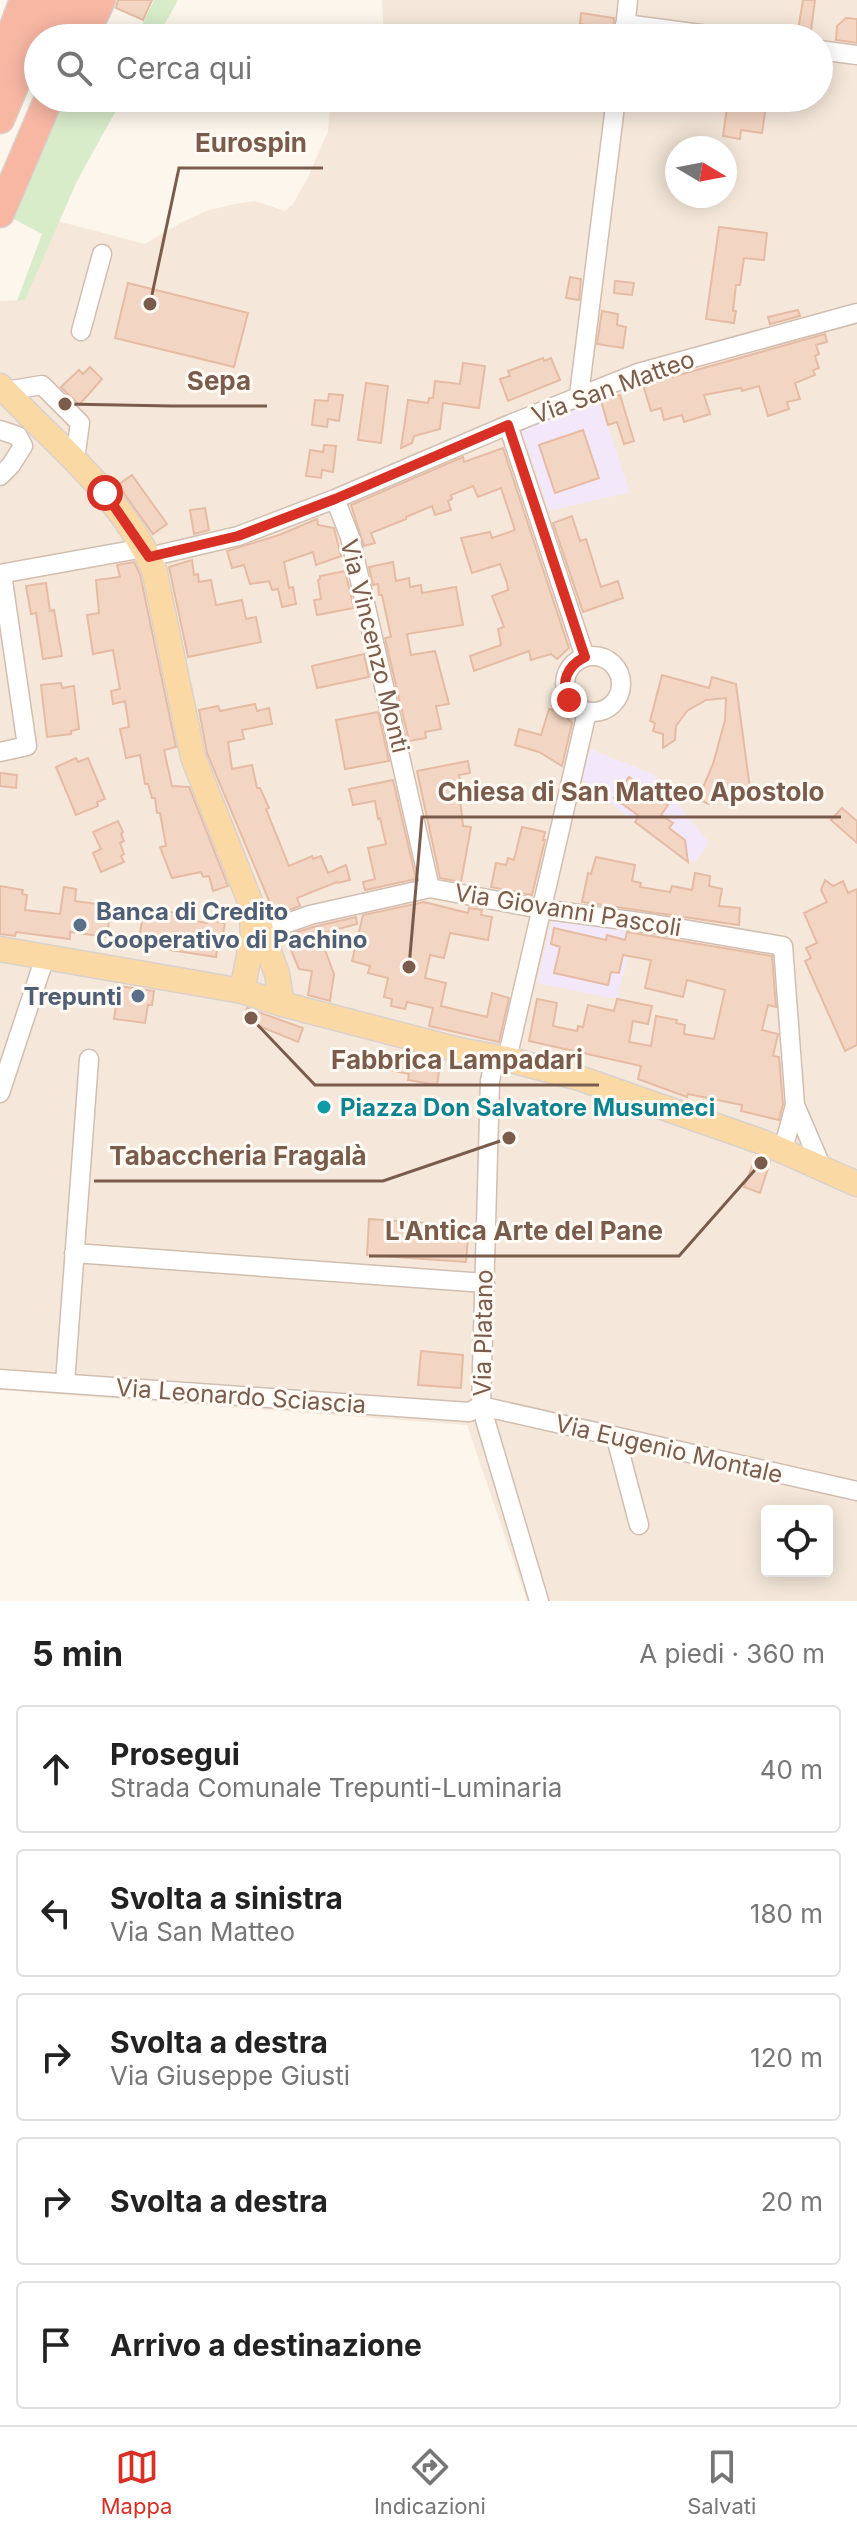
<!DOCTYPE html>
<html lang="it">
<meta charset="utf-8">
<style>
:root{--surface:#fff;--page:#f2f2f2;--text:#222;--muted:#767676;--line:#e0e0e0;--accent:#d93025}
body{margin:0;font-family:Inter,sans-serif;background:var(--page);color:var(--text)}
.controls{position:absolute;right:24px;bottom:24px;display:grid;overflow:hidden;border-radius:8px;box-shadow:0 4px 20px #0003}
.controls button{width:72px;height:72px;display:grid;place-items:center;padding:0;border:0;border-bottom:2px solid var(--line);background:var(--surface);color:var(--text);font:40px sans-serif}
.compass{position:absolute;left:665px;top:136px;width:72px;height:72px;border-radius:50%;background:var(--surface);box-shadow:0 4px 20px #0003;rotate:100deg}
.stop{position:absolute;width:24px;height:24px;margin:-18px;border:6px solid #d93025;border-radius:50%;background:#fff}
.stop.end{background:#d93025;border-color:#fff;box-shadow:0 2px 8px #0008}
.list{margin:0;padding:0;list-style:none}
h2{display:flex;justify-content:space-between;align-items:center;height:104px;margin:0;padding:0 32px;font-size:34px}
h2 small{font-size:26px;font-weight:400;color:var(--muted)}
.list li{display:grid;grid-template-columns:52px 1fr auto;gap:24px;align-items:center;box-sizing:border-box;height:128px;margin:0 16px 16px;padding:0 16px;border:2px solid var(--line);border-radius:8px}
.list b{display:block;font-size:30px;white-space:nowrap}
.list p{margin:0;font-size:26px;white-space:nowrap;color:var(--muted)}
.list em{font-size:26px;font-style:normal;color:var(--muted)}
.icon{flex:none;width:44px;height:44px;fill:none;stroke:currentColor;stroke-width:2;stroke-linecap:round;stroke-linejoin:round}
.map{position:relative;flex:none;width:857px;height:1601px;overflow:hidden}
.search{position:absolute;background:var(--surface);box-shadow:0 4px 20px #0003;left:24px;right:24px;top:24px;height:88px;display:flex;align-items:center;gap:20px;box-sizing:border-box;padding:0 28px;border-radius:44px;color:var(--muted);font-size:30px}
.sheet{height:824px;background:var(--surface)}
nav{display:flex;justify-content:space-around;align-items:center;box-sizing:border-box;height:112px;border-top:2px solid var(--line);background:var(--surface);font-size:22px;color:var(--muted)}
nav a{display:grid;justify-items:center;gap:4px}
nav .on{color:var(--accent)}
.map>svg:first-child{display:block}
.residential{fill:#f5e8da;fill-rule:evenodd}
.education{fill:#f3e8fa}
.green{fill:#d8ecc9}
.building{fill:#f3d5c3;stroke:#e6bba3;stroke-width:2}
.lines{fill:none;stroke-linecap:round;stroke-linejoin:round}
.minor-casing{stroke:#d1beb0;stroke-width:21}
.major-casing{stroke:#dad1cd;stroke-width:27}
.highway-casing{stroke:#dad1cd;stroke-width:31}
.minor{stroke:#fff;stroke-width:18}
.major{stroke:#fbd9a5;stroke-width:24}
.highway{stroke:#f7b7a3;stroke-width:28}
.route{stroke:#d93025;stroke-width:10}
.service-dot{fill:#5c6f8a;stroke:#fffaf3;stroke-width:3}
.culture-dot{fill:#0f9aa8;stroke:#fffaf3;stroke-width:3}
.labels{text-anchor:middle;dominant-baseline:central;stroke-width:6;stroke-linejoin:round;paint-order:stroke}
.street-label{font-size:24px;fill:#7a5c4d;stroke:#fffaf3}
.service-label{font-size:24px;font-weight:bold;fill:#4e5e75;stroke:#fffaf3;text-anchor:start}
.culture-label{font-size:24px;font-weight:bold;fill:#0d838f;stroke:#fffaf3;text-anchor:start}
.leader{fill:none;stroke:#7a5c4d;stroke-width:3}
.callout-dot{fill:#7a5c4d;stroke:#fffaf3;stroke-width:3}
.callout-label{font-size:26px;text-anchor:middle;font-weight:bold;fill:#7a5c4d;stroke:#fffaf3;stroke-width:6;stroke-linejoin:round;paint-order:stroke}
</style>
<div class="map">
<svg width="857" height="1601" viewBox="0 0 857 1601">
<rect width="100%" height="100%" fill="#fdf6ec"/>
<path class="residential" d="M382,0H857V1601H527L467,1425L0,1390V301L25,300L58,221L145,244L180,223L206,211L234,204L255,201L285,211L293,204L309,175L328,131L331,98H819V38H384ZM677,148H725V196H677ZM767,1511H827V1571H767Z"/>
<path class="education" d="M598,396L630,492L549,511L521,429L572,407L579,412L588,409L590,399Z
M590,749L655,775L709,843L695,862L673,853L582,780Z
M553,917L635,930L617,999L537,983Z"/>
<path class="green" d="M154,0H178L157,38H125L139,31Z
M63,98H123L77,181L25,300L17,301L42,234L12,218L59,104Z"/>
<path class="building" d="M118,0H152L143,20L116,8Z
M803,0H815L810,38L797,36Z
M581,13L614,18L612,38H603L605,28L580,24Z
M846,18L857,19V43L836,40L837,26Z
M744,98H767L762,133L741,130L740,139L723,136L727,108L743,110Z
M719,227L767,233L764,260L744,258L740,285H736L733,311H736L734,323L706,319Z
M570,277L581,279L579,300L566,298Z
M615,281L634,283L632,295L614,293Z
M128,283L248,313L234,367L115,338Z
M798,310L800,316L770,324L768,317Z
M602,311L618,314L617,325L626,327L623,348L597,344Z
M825,334L827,342L816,345L819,354L815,356L819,368L813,370L815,375L795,383L800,399L787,402L789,409L768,416L759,386L742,391L741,388L704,395L710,414L684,422L682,415L664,420L661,408L651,411L643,385Z
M543,358L544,361L551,358L560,380L508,401L500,379L510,376L508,371Z
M463,363L485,366L479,408L443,403L440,429L414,436L412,443L401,448L408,400L428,403L429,398H433L435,381L460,384Z
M90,367L102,379L79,405L61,387L79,370L83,374Z
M366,383L388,386L381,443L358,440Z
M329,394L343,395L339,421L328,419L327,427L312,425L315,400L328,401Z
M620,395L634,441L624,444L617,422L608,425L601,401Z
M583,430L599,478L555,493L539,445Z
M324,445L336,446L333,472L322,470L321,478L306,476L310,450L323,452Z
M503,448L569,648L557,659L551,654L531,660L529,651L474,671L470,656L501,645L498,629L504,627L492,596L508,590L507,583L500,564L472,573L461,538L490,532L492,538L515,530L501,488L478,497L473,486L451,495L452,499L448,501L451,510L435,515L432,506L406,517V519L371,533L375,543L364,546L351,505L463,457L464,462Z
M132,475L167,524L153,534L118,485Z
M205,508L209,530L194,534L190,510Z
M572,516L580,541L586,539L601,587L618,581L623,598L583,612L553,523Z
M317,519L318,525L334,528L341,556L316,565L313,552L284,562L289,588L293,587L296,604L282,607L278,589L272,590L269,581L250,584L244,565L232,568L227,551L279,535Z
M192,560L194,575L198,574L199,582L211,580L216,605L242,600L246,619L256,617L261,642L188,657L169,567Z
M134,562L140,574L176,747L164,750L172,786L189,787L228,886L213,891L209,876L203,877L201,872L172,878L160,847L166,846L160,813H157L155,798H152L148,784H145L140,755L126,758L120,729L129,727L125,701L113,704L111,691L120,689L113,650L93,654L87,615L99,613L96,580L120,577L117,565Z
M393,562L396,581L409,578L410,587L421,585L422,593L456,587L463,625L407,634L411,655L435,651L449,704L436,706L441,729L425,732L426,738L409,741L385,638L391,637L382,595H379L378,584L373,585L369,567Z
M345,571L354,608L317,615L314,600L321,599L318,580L320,579V576Z
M46,583L50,611L54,610L62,656L43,659L36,613L31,614L26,586Z
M364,654L369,677L317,688L312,666Z
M662,675L709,688L712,677L736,684L751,796L714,786L709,804L698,799L713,764L725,720L726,698L706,700L687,711L676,726L675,740L663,748V734L653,731L655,723L650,721Z
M61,683L62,688L74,686L79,729L71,731V734L47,737L41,685Z
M255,704L257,711L269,708L272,724L242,730L244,739L228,742L232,769L252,765L257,788H260L269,808L266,809L289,866L312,856L313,859L321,856L328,873L346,865L350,880L338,883L337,882L297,898L300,906L275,915L207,753L199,710L218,706L220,711Z
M549,709L561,712L572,723L562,766L539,752L515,745L519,729L541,735Z
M378,712L389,761L345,769L336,720Z
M76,758L78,762L88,758L105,799L97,802L98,806L76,815L56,767Z
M468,761L470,773L459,775L464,798H460L463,826L471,827L461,882L440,878L417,771Z
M0,773L17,775L16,788L0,786Z
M629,777L668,805L661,815L673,823L669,828L685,840L688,862L635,822L639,816L614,798Z
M393,780L416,879L365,890L363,882L375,879L368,848L386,844L380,818L378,819L375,801L353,805L349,789Z
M842,808L857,821V843L831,820Z
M118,821L123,832L121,834L124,841L120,843L124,854L121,856L124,862L101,872L93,853L101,849L93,832Z
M522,827L545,832L543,840H545L532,895L491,887L496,863L506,865L508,858L514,860Z
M596,857L635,865L632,881L641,883L640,887L670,892L672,886L692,890L695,873L710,876L709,886L722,889L719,906L740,908L739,925L582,902L588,873L591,874Z
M825,880L833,886L843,881L848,893L857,889V1045L845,1051L805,961L811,958L806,948L817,943L804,913L827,902L821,890Z
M0,886L23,890L22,894L27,895L25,910L60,914L64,887L76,889L75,901L111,906L107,937L70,932V939L16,932L15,936L0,934Z
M424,902L468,913L469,908L482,910L481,915L492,917L488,940L450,933L444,958L430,955L425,978L446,983L441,1006L487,1017L492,993L509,998L499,1042L429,1026L433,1008L407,1002L405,1009L391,1006L392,999L384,997L388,978L368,973L370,966L352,961L363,915Z
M144,908L177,913L176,918L207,923L208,920L225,923L222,939L219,938L216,957L138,945Z
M356,917L357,924L319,934L334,974L330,1001L308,995L312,971L299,969L285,936L313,927Z
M554,928L606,940L607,935L625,940L627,932L772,956L776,1007L768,1005L762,1030L778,1034L773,1056L779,1057L783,1104L779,1120L741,1111L742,1105L688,1094L687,1097L638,1079L641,1066L529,1041L537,999L557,1003L553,1026L577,1031L578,1026L583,1027L588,1005L614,1011L617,999L652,1006L648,1024L633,1021L629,1042L651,1046L656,1016L677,1020L676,1023L685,1025L684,1034L714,1039L725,990L687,980L683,997L645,988L651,960L623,955L619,973L611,972L608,985L554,973L560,947L551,944Z
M119,986L154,991L152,1005H148L145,1023L114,1019Z
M247,1008L303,1028L298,1042L242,1019Z
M392,1056L440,1064L437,1085L408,1080L409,1074L390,1070Z
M756,1156L770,1162L760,1193L744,1187Z
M369,1219L469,1226L466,1262L367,1255Z
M421,1351L463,1355L461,1388L418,1385Z"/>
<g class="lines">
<g class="minor-casing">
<path id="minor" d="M625,24L731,38
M624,38L628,0
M819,50L857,55
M81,331L102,254
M6,391L42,385L80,423L75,459
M579,395L616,98
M508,425L585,657
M0,430L18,436L23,446L11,465L0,476
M335,499L350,537L430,888
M149,557L238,536L335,499L508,425L638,373L857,313
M0,574L144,548
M565 684a28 28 0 1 1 56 0a28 28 0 1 1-56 0Z
M0,752L27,746L2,574
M262,932L310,915L430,888L541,909L654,924L783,946L795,1105L783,1150
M495,1057L490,1081L481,1406L539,1601
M507,1059L587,712
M0,1093L45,957
M795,1105L822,1168
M74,1253L485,1283
M0,1379L469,1412L481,1406L857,1491
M65,1383L89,1059
M616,1438L639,1525"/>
</g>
<g class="major-casing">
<path id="major" d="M0,386C12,397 23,409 35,421C80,464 128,511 154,569L193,757L262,932L277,974L282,1004
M0,949L242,991L282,1004L459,1050L507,1059L579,1078L765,1143L857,1184
M242,991L253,935L252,915"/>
</g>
<g class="highway-casing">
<path id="highway" d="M59,38L75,0
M83,38L101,0
M0,77L7,46L24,0
M0,119L50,0
M0,213L49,98"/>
</g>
<use href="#minor" class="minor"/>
<use href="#major" class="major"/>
<use href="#highway" class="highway"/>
</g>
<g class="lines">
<path class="route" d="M105,493L149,557L238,536L335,499L508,425L585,657C567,666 560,682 569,700"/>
</g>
<g class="service-dot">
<circle cx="80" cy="925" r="8"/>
<circle cx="138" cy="996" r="8"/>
</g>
<circle class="culture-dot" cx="324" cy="1107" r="8"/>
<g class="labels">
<g class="street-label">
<text transform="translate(613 387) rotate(-20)">Via San Matteo</text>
<text transform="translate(375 646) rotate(76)">Via Vincenzo Monti</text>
<text transform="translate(568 910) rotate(9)">Via Giovanni Pascoli</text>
<text transform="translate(483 1333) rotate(-89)">Via Platano</text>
<text transform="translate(241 1396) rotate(4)">Via Leonardo Sciascia</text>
<text transform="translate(669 1449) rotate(13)">Via Eugenio Montale</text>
</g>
<g class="service-label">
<text x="96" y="911">Banca di Credito<tspan x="96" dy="28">Cooperativo di Pachino</tspan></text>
<text x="122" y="996" text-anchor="end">Trepunti</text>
</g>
<g class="culture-label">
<text x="340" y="1107">Piazza Don Salvatore Musumeci</text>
</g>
</g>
<path class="leader" d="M150 304L179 168H323M65 404L171 406H267M409 967L422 817H841M251 1018L315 1085H599M509 1138L383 1181H94M761 1163L679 1256H369"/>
<g class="callout-dot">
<circle cx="150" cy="304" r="8"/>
<circle cx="65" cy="404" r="8"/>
<circle cx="409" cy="967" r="8"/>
<circle cx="251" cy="1018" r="8"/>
<circle cx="509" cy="1138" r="8"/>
<circle cx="761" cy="1163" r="8"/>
</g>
<g class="callout-label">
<text x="251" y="152">Eurospin</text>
<text x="219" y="390">Sepa</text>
<text x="631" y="801">Chiesa di San Matteo Apostolo</text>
<text x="457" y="1069">Fabbrica Lampadari</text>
<text x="238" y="1165">Tabaccheria Fragalà</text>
<text x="524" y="1240">L'Antica Arte del Pane</text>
</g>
</svg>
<div class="controls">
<button><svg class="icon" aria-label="locate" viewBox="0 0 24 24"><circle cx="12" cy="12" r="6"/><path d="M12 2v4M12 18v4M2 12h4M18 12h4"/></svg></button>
</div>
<svg class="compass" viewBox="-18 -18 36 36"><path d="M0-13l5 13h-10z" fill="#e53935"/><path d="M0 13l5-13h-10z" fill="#767676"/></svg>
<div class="stop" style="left:105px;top:493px"></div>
<div class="stop end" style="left:569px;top:700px"></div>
<div class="search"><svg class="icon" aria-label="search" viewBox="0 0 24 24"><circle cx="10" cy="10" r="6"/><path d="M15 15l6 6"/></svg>Cerca qui</div>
</div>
<section class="sheet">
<h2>5 min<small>A piedi · 360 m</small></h2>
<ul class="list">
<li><svg class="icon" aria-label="ahead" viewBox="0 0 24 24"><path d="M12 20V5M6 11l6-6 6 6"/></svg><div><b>Prosegui</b><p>Strada Comunale Trepunti-Luminaria</p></div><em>40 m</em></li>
<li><svg class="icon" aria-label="left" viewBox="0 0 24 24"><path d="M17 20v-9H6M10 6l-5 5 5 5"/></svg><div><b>Svolta a sinistra</b><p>Via San Matteo</p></div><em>180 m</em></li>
<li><svg class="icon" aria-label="right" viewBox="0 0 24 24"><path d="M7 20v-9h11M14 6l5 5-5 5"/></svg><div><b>Svolta a destra</b><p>Via Giuseppe Giusti</p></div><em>120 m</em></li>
<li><svg class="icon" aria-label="right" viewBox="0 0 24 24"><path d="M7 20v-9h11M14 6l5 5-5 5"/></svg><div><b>Svolta a destra</b></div><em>20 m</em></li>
<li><svg class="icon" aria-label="arrive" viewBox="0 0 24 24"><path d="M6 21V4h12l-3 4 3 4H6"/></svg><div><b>Arrivo a destinazione</b></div></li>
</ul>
</section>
<nav>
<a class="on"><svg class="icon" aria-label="map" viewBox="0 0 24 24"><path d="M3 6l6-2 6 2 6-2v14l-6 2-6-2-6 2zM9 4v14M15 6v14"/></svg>Mappa</a>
<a><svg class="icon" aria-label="directions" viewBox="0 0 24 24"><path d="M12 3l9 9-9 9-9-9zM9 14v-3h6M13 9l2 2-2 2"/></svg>Indicazioni</a>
<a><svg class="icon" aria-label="saved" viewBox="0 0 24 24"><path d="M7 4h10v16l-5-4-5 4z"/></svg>Salvati</a>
</nav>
